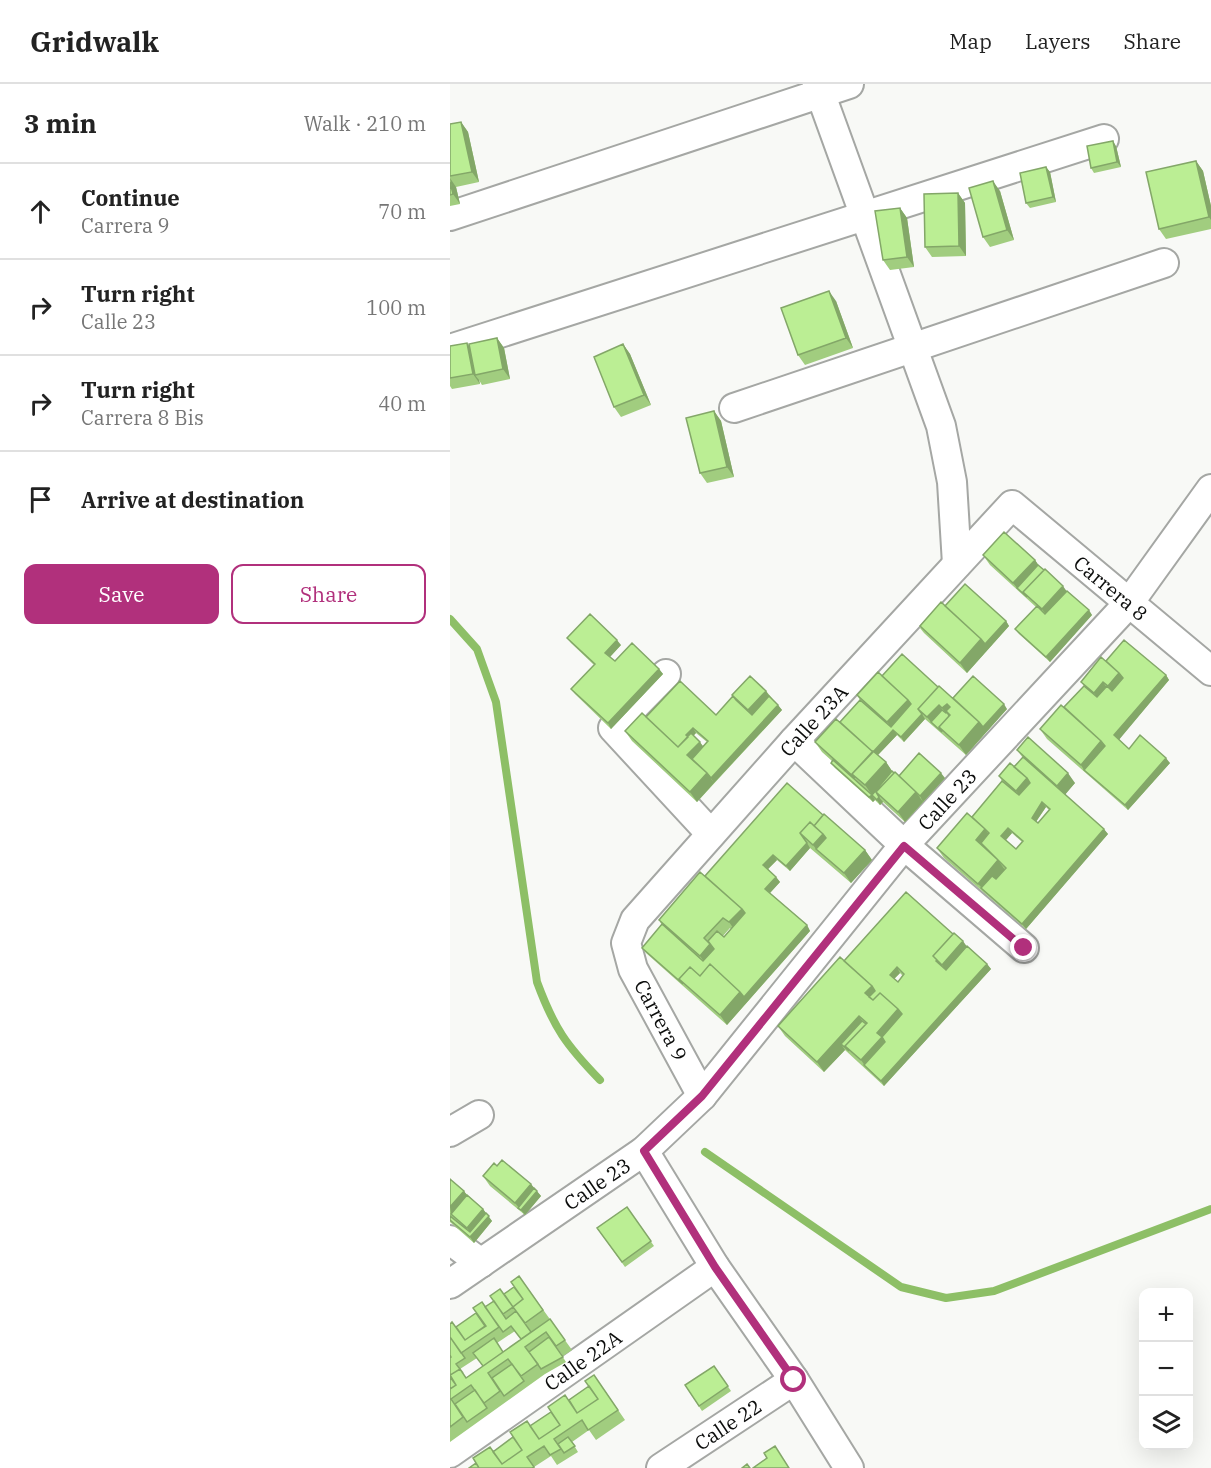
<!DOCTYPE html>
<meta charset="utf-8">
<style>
:root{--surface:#fff;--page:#f6f6f6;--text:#222;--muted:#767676;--line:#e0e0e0;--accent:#b1307c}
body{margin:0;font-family:"IBM Plex Serif",serif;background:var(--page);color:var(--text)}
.controls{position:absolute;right:18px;bottom:18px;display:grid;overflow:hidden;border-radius:12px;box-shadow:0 6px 24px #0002}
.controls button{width:54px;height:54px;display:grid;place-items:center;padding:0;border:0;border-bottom:2px solid var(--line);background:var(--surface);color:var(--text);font:30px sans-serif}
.stop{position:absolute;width:18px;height:18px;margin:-14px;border:4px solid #b1307c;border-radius:50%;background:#fff}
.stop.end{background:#b1307c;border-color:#fff;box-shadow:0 2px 6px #0008}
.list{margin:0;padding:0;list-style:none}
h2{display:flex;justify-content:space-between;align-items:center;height:78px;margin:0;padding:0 24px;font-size:26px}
h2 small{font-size:20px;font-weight:400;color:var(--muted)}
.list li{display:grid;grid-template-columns:39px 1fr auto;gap:18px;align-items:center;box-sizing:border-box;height:96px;padding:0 24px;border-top:2px solid var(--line)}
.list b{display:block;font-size:22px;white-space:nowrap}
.list p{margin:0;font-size:20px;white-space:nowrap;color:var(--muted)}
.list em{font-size:20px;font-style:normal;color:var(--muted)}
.actions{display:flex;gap:12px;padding:18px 24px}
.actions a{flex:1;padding:14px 0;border:2px solid var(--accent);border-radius:12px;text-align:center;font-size:21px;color:var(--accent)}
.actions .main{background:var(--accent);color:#fff}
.icon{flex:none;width:33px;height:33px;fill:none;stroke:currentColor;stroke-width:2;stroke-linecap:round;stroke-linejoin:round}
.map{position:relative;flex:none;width:761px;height:1384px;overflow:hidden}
header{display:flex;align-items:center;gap:36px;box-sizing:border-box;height:84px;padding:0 30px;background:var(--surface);border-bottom:2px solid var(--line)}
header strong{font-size:28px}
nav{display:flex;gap:33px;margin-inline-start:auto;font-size:21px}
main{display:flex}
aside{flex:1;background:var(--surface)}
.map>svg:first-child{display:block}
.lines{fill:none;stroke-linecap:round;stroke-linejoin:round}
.stream{stroke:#8dbf66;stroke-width:8}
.street-casing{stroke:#a5a7a4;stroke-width:32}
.street{stroke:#fff;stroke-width:28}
.wall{fill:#a1cd7f;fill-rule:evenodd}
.shaded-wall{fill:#83a768}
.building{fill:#bbee94;stroke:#83a768;stroke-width:1.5;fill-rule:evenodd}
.route{stroke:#b1307c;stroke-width:8}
.labels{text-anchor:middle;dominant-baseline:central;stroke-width:4.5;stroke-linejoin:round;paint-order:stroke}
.street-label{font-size:20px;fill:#0c0d0c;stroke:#fff}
</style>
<header>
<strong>Gridwalk</strong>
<nav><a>Map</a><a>Layers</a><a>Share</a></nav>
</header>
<main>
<aside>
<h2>3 min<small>Walk · 210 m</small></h2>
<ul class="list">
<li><svg class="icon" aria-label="ahead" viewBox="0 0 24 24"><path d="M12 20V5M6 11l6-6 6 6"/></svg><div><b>Continue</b><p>Carrera 9</p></div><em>70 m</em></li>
<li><svg class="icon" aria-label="right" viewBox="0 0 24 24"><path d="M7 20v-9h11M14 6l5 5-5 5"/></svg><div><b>Turn right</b><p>Calle 23</p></div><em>100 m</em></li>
<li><svg class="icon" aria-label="right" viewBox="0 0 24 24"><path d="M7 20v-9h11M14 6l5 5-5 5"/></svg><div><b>Turn right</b><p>Carrera 8 Bis</p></div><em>40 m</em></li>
<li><svg class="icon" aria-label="arrive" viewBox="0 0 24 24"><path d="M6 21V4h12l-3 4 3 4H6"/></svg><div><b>Arrive at destination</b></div></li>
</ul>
<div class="actions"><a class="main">Save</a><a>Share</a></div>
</aside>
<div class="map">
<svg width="761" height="1384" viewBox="0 0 761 1384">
<rect width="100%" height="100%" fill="#f8f9f6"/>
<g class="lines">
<path class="stream" d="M0,535L27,565L46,618L87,898C104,944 116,961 150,996
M255,1068L451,1203L496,1214L544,1207L761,1125"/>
<g class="street-casing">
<g id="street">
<path d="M367,0L491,342L502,398L507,480"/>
<path d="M0,132L399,0"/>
<path d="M0,265L654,55"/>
<path d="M284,324L714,179"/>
<path d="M216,590L163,644L261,750"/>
<path d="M344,657L454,761L574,864"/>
<path id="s1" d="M252,1012L183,885L176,859L185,836L344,657L562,421L761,587"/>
<path d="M0,1048L29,1031"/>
<path d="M194,1067L265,1183L344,1296L399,1384"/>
<path d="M0,1156L31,1179"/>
<path id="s2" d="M0,1200L194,1067L252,1012L454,761L679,519L761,405"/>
<path id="s3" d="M0,1369L265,1183"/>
<path id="s4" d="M211,1384L344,1296"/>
</g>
</g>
<use href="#street" class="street"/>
</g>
<path class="wall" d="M11,38L18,48L29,98L6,103L10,120L0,122V40Z
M666,62L671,83L644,89L641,84Z
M746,77L753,87L761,122V145L716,155L709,145Z
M596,83L600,88L606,118L580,124L576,119Z
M550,107L564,156L540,163L533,153Z
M508,109L515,119L516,172L482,173L475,163Z
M450,124L457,134L464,183L440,186L433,176Z
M386,217L403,264L355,281L348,271Z
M47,254L54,264L60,295L32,301L29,296L30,300L2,305L0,302V262L20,264Z
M173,260L180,270L201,321L171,333L164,323Z
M264,327L271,337L284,393L257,399L250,389Z
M533,471L585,476L588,481L642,531L600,578L569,550L565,545L586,523L540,481Z
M495,522L556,537L559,542L517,589L474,549L470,544Z
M117,554L171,561L160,573L165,577L209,585L213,590L161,645L125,610L121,605L144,581L121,559Z
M656,577L716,591L719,596L669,655L679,665L720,679L678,726L597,655L590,645L614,623L634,602L631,598Z
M432,592L488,603L503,614L557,625L516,671L475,635L454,658L447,651L428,671L436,678L442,687L449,692L495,694L455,738L433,718L430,721L425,716L423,718L385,684L381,679L382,677L372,668L365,658L390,638L410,616L407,611Z
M316,607L332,626L247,718L182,657L175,647L196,633L266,631L283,612ZM246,649L257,658L253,662L243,652Z
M567,666L625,699L615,710L658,750L576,845L494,774L487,764L522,733L552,697L549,692L564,683L573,674ZM596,723L599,726L588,739L586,738ZM562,749L572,758L566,765L556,756Z
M373,731L415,766L422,776L401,799L360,764L340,787L327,776L318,785L326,793L330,798L320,809L357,841L360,847L277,941L196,869L192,864L212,841L210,838L255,792ZM280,844L281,845L274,853L273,852Z
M517,862L537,880L541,885L434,1002L395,966L374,988L335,952L328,942L394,877ZM450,889L453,892L448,898L444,895Z
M47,1082L84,1104L91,1112L75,1131L40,1102L33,1092Z
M0,1095L33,1125L42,1137L24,1159L0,1138Z
M177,1123L204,1162L175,1183L147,1144Z
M69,1192L122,1266L113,1272L103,1258L116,1278L95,1290L0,1358V1253L9,1248L35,1223L64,1203ZM65,1247L71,1255L53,1268L47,1259ZM27,1274L33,1282L16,1294L10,1285Z
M264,1282L281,1307L252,1327L235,1301Z
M144,1291L175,1336L146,1356L139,1346L122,1358L128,1368L107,1381L101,1372L84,1383L85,1384H19L43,1368L84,1347L119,1316L139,1302Z"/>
<path class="shaded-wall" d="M11,38L18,48L29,98L22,88Z
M663,57L666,62L671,83L667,78Z
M746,77L753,87L761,122V136L759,133Z
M596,83L600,88L606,118L603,113Z
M0,94L6,103L10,120L3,110Z
M543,97L550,107L564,156L557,146Z
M508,109L515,119L516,172L509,162Z
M450,124L457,134L464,183L457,173Z
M379,207L386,217L403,264L396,254Z
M47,254L54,264L60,295L53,285Z
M17,259L24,269L25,291L29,296L30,300L23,290Z
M173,260L180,270L201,321L194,311Z
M264,327L271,337L284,393L277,383Z
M585,476L592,486L567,504L563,499Z
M613,502L620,512L599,535L592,525Z
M639,526L642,531L600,578L596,573Z
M556,537L559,542L517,589L510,579L531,555Z
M167,556L171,561L159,574L155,569Z
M209,585L213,590L161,645L158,639Z
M669,589L676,599L665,612L658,602Z
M716,591L719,596L668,657L664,651Z
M653,598L660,608L651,619L644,609Z
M316,607L323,617L305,636L298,626Z
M458,616L465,626L445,648L447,651L427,672L436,678L446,693L422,711L415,701L422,669L443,646L437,638Z
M497,620L503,628L499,634L492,624Z
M554,620L557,625L516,671L509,661L529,638Z
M328,621L332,626L264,699L261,694Z
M489,621L496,631L481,638L477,633Z
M472,630L475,635L454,658L451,653Z
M243,644L246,649L239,656L236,651Z
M651,657L658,667L634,686L631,681Z
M250,658L257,668L245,680L237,671Z
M716,674L720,679L678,726L675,721Z
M257,689L264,699L247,718L240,708Z
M491,689L495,694L473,718L470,712Z
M618,689L625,699L614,712L607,702Z
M577,694L584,704L573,717L566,707Z
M466,708L473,718L455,738L448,728Z
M422,711L425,716L423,718L419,713Z
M429,713L433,718L430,721L427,716Z
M592,718L596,723L585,739L582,734Z
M558,744L562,749L555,757L551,752Z
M535,745L542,755L530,760L526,756Z
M654,745L658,750L576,845L572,840Z
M373,750L383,764L366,765L363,761Z
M357,759L360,764L340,787L336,782Z
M415,766L422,776L401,799L394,789Z
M323,771L327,776L317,786L313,781Z
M548,776L555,786L536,808L528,800Z
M326,793L330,798L319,810L315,805Z
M292,825L299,835L286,848L279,838Z
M357,841L360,847L277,941L270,931L290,908Z
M513,857L520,867L499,891L492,881Z
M260,860L267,870L257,882L250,872Z
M537,880L541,885L434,1002L431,997Z
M447,883L450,889L443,896L440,891Z
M422,902L429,912L423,918L415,909Z
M448,925L455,935L414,981L418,986L411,976L427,949Z
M409,932L416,942L391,960L395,966L374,988L367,978Z
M81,1100L91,1112L75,1131L65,1119Z
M14,1107L24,1121L1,1130L0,1123Z
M33,1125L42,1137L24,1159L20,1153L22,1151L17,1144Z"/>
<path class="building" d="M11,38L22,88L0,92V40Z
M663,57L667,78L641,84L637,62Z
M746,77L759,133L709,145L696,88Z
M596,83L603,113L576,119L570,89Z
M543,97L557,146L533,153L519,104Z
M0,98L3,110L0,111Z
M508,109L509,162L475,163L474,110Z
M450,124L457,173L433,176L425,127Z
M379,207L396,254L348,271L331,224Z
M47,254L53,285L25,291L19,260Z
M17,259L23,290L0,294V262Z
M173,260L194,311L164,323L144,273Z
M264,327L277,383L250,389L236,334Z
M554,448L585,476L563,499L533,471Z
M588,481L594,486L573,508L577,513L567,504Z
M595,485L613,502L592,525L573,508Z
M515,500L556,537L535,560L531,555L495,522Z
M617,507L639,526L596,573L565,545L587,522L595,530Z
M491,518L531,555L510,579L470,542Z
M140,530L167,556L155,569L165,577L182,559L209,585L158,639L121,605L145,580L117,554Z
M674,556L716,591L664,651L679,665L690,651L716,674L675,721L634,686L655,662L651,657L614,623L634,602L647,613L657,602L662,607L673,594L669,589L656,577Z
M452,570L488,603L468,625L472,630L451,653L443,646L423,668L390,638L410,616L441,643L461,620L458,616L432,592Z
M651,573L669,589L658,602L653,598L644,609L631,598Z
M428,588L458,616L437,638L407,611Z
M300,592L316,607L298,626L282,611Z
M523,592L554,620L533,643L529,638L503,614Z
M230,597L266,631L283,612L286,616L302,631L319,612L328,621L261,694L257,689L242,675L258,657L243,644L236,651L238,653L228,663L196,633Z
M489,602L529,638L509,661L489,643L500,631L496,627L500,623L497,620L492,624L489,621L477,633L468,625Z
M611,621L651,657L631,681L590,645Z
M492,626L496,629L497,628L499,632L489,643L492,648L481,638Z
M192,629L228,663L241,649L250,658L237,671L257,689L240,708L175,647Z
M386,635L423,668L402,690L405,694L365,658Z
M578,653L618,689L607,702L567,666Z
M423,667L436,678L415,701L402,690Z
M469,669L491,689L470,712L466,708L449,692Z
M573,673L654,745L572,840L531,804L542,792L546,795L556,784L531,759L539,749L535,745L522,733L552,697L569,711L580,699L577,694L564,683ZM592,718L600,725L588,739L582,734ZM558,744L573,757L566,765L551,752Z
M383,676L422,711L419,713L381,679Z
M560,679L577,694L566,707L549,692Z
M442,687L444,689L426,708L429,713L427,716L422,711Z
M445,688L466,708L448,728L426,708Z
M337,699L373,731L364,742L360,738L350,749L357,759L336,782L323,771L313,781L326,793L315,805L357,841L294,913L290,908L260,880L250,892L240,883L229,895L233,900L192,864L212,840L253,877L264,865L258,857L267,847L274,853L295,829L292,825L255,792Z
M517,729L535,745L526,756L548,776L528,800L487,764Z
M374,730L415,766L394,789L366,765L376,754L373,750L364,742Z
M360,738L373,750L363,761L350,749Z
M250,788L292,825L279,838L273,834L254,854L260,860L250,872L209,836Z
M456,808L503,850L483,872L487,876L486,877L496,886L517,862L537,880L431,997L414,981L435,958L432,953L452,930L448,925L430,909L423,916L419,913L425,907L422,902L394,877ZM447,883L454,890L448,898L440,891Z
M504,849L513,857L492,881L483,872Z
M390,873L422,902L415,909L423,916L430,909L448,925L427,949L432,953L411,976L395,962L417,939L409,932L367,978L328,942Z
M260,880L290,908L270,931L229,895L240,883L250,892Z
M412,937L416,940L395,962L399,967L391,960Z
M52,1076L81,1100L65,1119L33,1092L44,1079L47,1082Z
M0,1095L14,1107L0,1123Z
M84,1104L87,1107L71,1126L68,1124Z
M17,1111L33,1125L17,1144L1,1130Z
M177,1123L201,1157L172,1178L147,1144Z
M36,1129L39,1132L20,1153L0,1136V1132L20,1148Z
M69,1192L93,1226L75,1239L63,1223L73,1215L61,1198Z
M64,1203L73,1215L63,1223L54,1210Z
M50,1205L63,1223L53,1230L40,1212Z
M44,1217L56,1235L66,1227L81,1248L71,1255L61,1242L53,1248L35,1223Z
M32,1218L49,1243L11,1269L0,1253V1240L2,1238L15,1256L25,1249L36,1242L23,1224Z
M26,1229L35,1242L15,1256L6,1243Z
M100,1235L115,1256L106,1262L96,1248L75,1263L88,1280L71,1292L58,1275L38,1289L50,1307L34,1319L21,1301L1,1315L13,1333L0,1343V1305L6,1301L0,1291L10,1285L16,1294Z
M0,1253L15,1274L6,1280L13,1289L10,1285L0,1291V1274L1,1273L0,1271Z
M99,1253L113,1273L91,1285L79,1268Z
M44,1254L53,1268L33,1282L23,1269Z
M62,1280L74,1297L54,1312L42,1294Z
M264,1282L278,1302L249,1322L235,1301Z
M144,1291L168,1326L138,1346L132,1336L104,1355L111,1365L100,1371L94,1362L77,1373L84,1383L82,1384H29L23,1374L40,1363L52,1380L72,1366L60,1348L77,1337L89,1355L110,1341L98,1323L115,1311L127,1329L148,1315L135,1297Z
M0,1293L6,1301L0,1305Z
M139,1302L148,1315L127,1329L119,1316Z
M25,1306L37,1324L17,1338L5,1320Z
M101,1328L110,1341L89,1355L80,1342Z
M63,1353L72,1366L52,1380L43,1368Z
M118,1353L125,1362L114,1369L108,1360Z
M325,1362L339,1384H303L317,1374L314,1369Z
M26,1379L29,1384H19Z
M297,1380L300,1384H292Z"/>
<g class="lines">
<path class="route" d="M344,1296L265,1183L194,1067L252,1012L454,762L574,864"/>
</g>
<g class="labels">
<g class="street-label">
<text stroke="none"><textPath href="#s1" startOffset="886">Carrera 8</textPath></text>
<text stroke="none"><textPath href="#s1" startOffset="464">Calle 23A</textPath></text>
<text stroke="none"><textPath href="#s2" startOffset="700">Calle 23</textPath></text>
<text transform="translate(211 936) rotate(62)">Carrera 9</text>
<text stroke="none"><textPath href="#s2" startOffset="178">Calle 23</textPath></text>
<text stroke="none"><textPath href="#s3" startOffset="162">Calle 22A</textPath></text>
<text stroke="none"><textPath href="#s4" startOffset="80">Calle 22</textPath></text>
</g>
</g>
</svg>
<div class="controls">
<button>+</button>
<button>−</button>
<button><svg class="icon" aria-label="layers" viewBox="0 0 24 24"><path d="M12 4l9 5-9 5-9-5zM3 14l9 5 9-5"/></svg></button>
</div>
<div class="stop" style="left:344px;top:1296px"></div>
<div class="stop end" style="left:574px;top:864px"></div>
</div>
</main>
